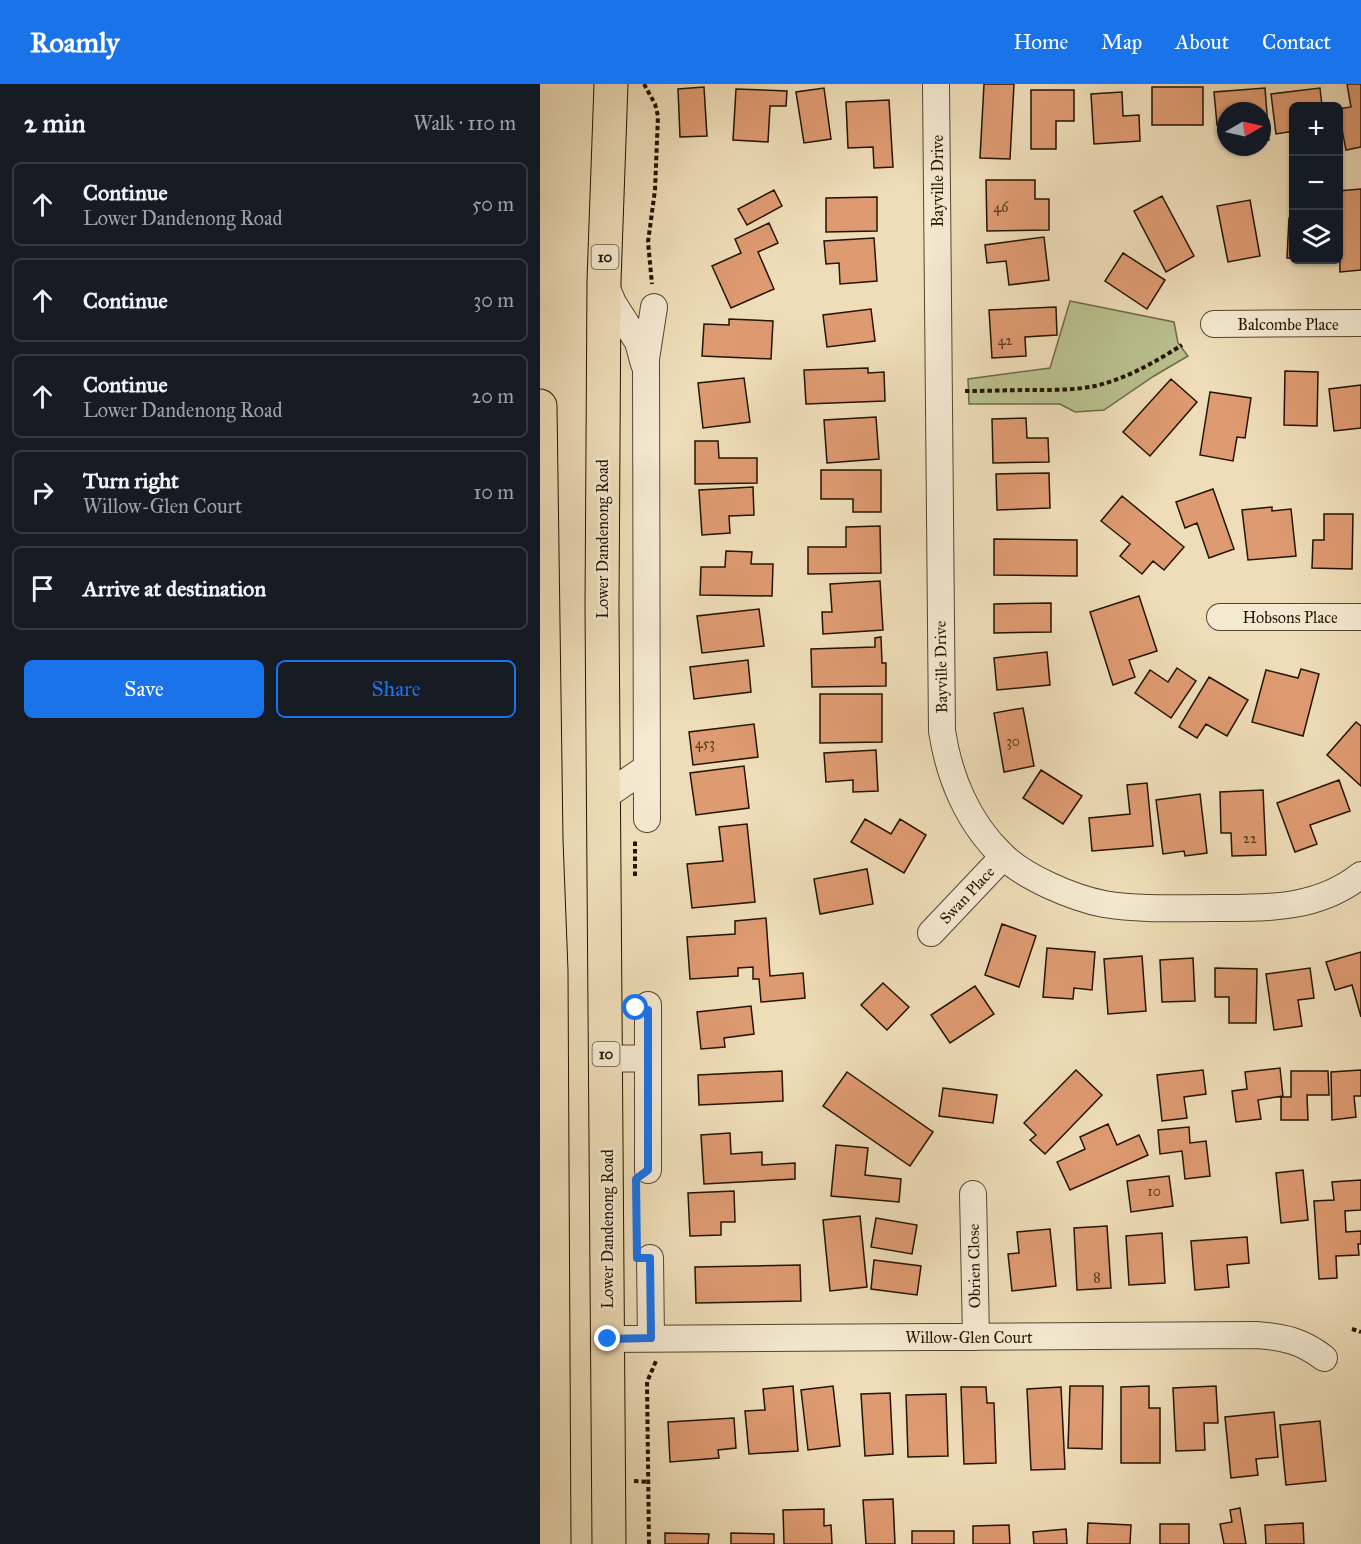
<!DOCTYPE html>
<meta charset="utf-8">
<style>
:root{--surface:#171b24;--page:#20242c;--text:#f1f3f6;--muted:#9ea1a6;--line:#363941;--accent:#1a73e8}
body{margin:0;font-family:"IM FELL Great Primer",serif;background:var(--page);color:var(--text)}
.controls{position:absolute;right:18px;top:18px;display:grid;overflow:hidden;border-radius:9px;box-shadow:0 2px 4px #0004}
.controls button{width:54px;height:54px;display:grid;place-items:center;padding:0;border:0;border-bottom:2px solid var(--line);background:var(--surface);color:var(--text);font:30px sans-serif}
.compass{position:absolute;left:677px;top:18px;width:54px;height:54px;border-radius:50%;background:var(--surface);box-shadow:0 2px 4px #0004;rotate:81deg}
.stop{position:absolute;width:18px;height:18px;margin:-14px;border:4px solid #1a73e8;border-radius:50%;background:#fff}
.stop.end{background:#1a73e8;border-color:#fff;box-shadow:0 2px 6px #0008}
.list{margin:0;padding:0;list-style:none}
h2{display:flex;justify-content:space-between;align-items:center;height:78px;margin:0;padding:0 24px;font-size:26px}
h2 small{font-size:20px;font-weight:400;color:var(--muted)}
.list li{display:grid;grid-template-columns:39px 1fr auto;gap:18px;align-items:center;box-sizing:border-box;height:84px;margin:0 12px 12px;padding:0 12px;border:2px solid var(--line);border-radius:9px}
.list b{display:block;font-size:22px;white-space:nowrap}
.list p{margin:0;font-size:20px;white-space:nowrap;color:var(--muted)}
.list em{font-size:20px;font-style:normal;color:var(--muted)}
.actions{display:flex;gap:12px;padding:18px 24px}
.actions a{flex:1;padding:14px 0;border:2px solid var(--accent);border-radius:9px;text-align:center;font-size:21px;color:var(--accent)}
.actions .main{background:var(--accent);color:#fff}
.icon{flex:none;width:33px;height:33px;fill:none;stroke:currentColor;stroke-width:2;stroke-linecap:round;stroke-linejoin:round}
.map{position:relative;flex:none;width:821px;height:1460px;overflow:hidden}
header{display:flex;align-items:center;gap:36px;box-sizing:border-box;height:84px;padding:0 30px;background:var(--accent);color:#fff}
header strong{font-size:28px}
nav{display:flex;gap:33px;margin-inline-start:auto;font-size:21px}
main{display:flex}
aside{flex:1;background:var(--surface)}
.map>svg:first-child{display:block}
.green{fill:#b9c08e;stroke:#6e6a47;stroke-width:1.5}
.building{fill:#de9a71;stroke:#241400;stroke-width:1.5}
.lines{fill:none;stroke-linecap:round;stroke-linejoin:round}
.minor-casing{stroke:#56462e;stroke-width:28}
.trunk-casing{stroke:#241400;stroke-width:35}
.path{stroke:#241400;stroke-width:4;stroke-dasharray:4.5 3;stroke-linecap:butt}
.minor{stroke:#f4e9d1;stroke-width:26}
.trunk{stroke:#eeddb8;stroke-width:33}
.route{stroke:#1a73e8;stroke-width:8}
.labels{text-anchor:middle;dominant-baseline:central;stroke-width:5;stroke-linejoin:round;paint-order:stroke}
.number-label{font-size:14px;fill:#52361c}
.shield{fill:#f4e9d1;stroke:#62543f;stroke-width:1.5}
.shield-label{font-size:15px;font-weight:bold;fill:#241400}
.street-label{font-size:16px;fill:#241400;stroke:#f4e9d1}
</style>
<header>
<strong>Roamly</strong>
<nav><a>Home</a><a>Map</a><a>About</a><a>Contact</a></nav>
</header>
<main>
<aside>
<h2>2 min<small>Walk · 110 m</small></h2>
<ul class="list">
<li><svg class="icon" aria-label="ahead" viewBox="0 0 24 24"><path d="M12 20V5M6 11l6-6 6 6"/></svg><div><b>Continue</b><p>Lower Dandenong Road</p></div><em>50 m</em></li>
<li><svg class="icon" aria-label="ahead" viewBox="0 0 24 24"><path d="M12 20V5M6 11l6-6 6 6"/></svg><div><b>Continue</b></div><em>30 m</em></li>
<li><svg class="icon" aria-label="ahead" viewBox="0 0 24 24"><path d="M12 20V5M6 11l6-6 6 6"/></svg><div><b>Continue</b><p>Lower Dandenong Road</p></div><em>20 m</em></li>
<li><svg class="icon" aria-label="right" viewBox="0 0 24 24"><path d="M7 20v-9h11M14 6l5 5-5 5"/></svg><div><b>Turn right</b><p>Willow-Glen Court</p></div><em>10 m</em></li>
<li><svg class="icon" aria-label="arrive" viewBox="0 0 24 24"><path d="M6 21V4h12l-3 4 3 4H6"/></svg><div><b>Arrive at destination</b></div></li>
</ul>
<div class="actions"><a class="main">Save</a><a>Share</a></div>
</aside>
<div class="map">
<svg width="821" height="1460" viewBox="0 0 821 1460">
<rect width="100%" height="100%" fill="#eeddb8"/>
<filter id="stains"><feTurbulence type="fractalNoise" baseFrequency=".00333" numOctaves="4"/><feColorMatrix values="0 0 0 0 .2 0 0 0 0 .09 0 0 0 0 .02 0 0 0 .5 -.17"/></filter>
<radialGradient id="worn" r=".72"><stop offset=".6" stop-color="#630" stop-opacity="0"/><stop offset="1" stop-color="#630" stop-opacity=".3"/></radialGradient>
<path class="green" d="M530,217L634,238L638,259L648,272L614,292L564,326L535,328L520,320H429L428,295L510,284Z"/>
<path class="building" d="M444,0H474L470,75L440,74Z
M807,0H821V63L806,66L798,25L811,23Z
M164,3L167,52L140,53L138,5Z
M612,3H663V41H612Z
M284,4L291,55L264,59L256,8Z
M725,4L729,56L722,57V27H686V40L677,41L674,8Z
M780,4L782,22H754V47L736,50L731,10Z
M196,5L247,7L246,22H230L228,58L193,56Z
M491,6H534V37H516V65H491Z
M582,8L583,32L599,31L600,57L554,60L551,10Z
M349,16L353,83L334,84L333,63L308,64L306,18Z
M446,96H495V115H509V146L447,147Z
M821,105V186L800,188L798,107Z
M234,106L242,122L207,141L198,125Z
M622,112L654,172L626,188L594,127Z
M337,113V147L286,148V114Z
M710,116L720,172L688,178L677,122Z
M749,134H754V174H747Z
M229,139L238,159L218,168L234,205L191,224L172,182L201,169L195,155Z
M504,153L509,196L469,201L466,177L447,179L445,161Z
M334,154L337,197L300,200L299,179L286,180L284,157Z
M583,169L625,196L607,225L565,197Z
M516,223L517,251L485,253L486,272L452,274L449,226Z
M331,225L335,257L287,263L283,231Z
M189,235L233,237L231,275L162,272L164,240L189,241Z
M328,284V289L344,288L345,317L266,320L264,286Z
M745,287L778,288L777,342L744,341Z
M204,294L210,338L163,344L158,299Z
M631,295L657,318L610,372L583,348Z
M821,301V344L794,347L789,305Z
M670,308L711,314L705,354L697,353L693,377L660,371Z
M336,333L339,375L287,379L284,336Z
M486,334L487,354H508L509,378L453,379L452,335Z
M155,357H178L179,374H217V399L155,400Z
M281,386H341V428H313V415H281Z
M509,389L510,424L457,426L456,390Z
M213,403L214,431L189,432L190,449L162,451L159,406Z
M673,405L694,465L669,474L657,439L645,444L636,418Z
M582,412L644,463L624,486L613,477L602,490L580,472L590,460L561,437Z
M732,423V427L751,425L756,472L708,476L702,426Z
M784,430H813L812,485L772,484L773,456H784Z
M340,442L341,489L268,490V463H306V443Z
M454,455L537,456V492L454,491Z
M186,467L212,468L211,480H233L232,512L160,511L161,483H185Z
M340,497L343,546L283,550L282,528H292L290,500Z
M599,512L617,567L589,576L595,593L573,601L550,528Z
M511,519V548L454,549V520Z
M219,525L224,562L162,569L157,532Z
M341,553L342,579H346V602L272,603L271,565L335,563V554Z
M507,568L510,601L457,606L454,574Z
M208,576L211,608L154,615L150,583Z
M637,584L656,597L631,634L595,609L610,586L628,598Z
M761,585L779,590L763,652L712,638L726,586L758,594Z
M669,593L708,616L687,652L666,640L657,654L639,643Z
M280,610H342V658L280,659Z
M483,624L494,682L464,688L454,629Z
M816,638L821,642V702L787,671Z
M214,640L218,673L153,681L149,648Z
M336,666L338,707L313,708V696L286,698L284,669Z
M204,682L209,724L156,731L150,689Z
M501,686L542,712L523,740L483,714Z
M799,696L810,727L770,741L777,760L755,768L737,719Z
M607,699L613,762L552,767L549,734L590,730L587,701Z
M723,706L726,771L692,772L691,749H681L680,708Z
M660,710L667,769L645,772L644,767L623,770L616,716Z
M325,735L351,750L360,735L386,751L364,789L311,758Z
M207,740L215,818L152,824L147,780L183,777L179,743Z
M327,785L333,820L280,830L274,795Z
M226,834L230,892L263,889L265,914L221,918L219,895H213V883L198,884V892L150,895L147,853L195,850V837Z
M462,840L496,852L479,903L445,891Z
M507,864L555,868L552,906L534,904L533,915L503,913Z
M821,868V933L812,901L795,906L786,878Z
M602,872L606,927L568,930L564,875Z
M653,874L655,917L622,918L620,876Z
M675,884L717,885L716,939H689V913H675Z
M770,884L774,914L758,916L762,942L734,946L726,890Z
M343,899L369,923L347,946L321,921Z
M435,902L454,930L410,959L391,931Z
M211,922L214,950L184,954L185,963L161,965L157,928Z
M740,984L743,1012L718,1016L721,1035L696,1038L692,1007L707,1005L705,988Z
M536,986L562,1011L505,1070L490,1056L496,1051L484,1039Z
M663,986L666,1010L644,1013L647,1034L622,1037L617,991Z
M821,986V1012H814L816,1033L792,1036L791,988Z
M242,987L243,1017L159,1021L158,991Z
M751,987H788L789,1011H767L768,1036H741V1013H751Z
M307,988L393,1048L370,1082L283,1022Z
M403,1004L457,1011L453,1039L399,1032Z
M568,1040L577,1061L599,1051L608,1071L530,1106L517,1078L545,1065L540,1053Z
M649,1043L650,1059L666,1057L670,1092L645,1095L642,1067L620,1070L618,1046Z
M190,1049L191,1070L222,1068V1081L255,1079V1095L164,1100L161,1051Z
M296,1061L328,1064L325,1091L361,1095L359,1118L291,1112Z
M763,1086L768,1136L741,1139L736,1089Z
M629,1092L633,1122L591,1128L587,1097Z
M821,1096V1126L805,1127L806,1148L821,1147V1160H818L819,1171L796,1172L797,1194L779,1195L774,1117L794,1116L792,1098Z
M194,1107L195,1138H181V1151L150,1152L148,1109Z
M320,1132L327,1203L290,1207L283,1136Z
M336,1134L377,1141L372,1170L331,1163Z
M567,1142L571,1204L537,1206L534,1144Z
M510,1145L516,1202L472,1207L468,1170L479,1169L477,1148Z
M622,1149L625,1199L589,1201L586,1152Z
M707,1153L709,1179L687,1181L689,1203L655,1206L651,1157Z
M334,1176L381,1182L377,1211L331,1205Z
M260,1181L261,1217L156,1219L155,1183Z
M253,1302L258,1367L209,1370L205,1327L225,1326L223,1305Z
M293,1302L300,1362L268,1366L261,1306Z
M530,1302H563L562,1365L528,1364Z
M609,1302V1324H620V1379H581V1303Z
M676,1302L678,1339H664L665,1366L636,1367L633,1304Z
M421,1303H446L447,1319H454L456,1379L424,1380Z
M521,1303L525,1385L491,1386L487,1305Z
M350,1309L353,1370L325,1372L321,1310Z
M406,1310L408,1372L368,1373L366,1311Z
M734,1328L738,1373L716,1375L718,1391L691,1394L685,1333Z
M194,1334L196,1364L178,1366L179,1374L130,1378L128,1338Z
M780,1337L786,1397L746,1401L740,1341Z
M353,1415L355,1460H326L323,1416Z
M700,1424L706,1460H684L680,1440L692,1438L690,1426Z
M284,1425V1442L291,1441L292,1460H244L243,1426Z
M548,1439L591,1441L590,1460H547Z
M763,1439L764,1460H726L725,1441Z
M620,1440H649V1460H620Z
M469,1441L470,1460H433V1442Z
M526,1445L527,1460H494L493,1448Z
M372,1447H414V1460H372Z
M125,1449L169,1450L168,1460H125Z
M191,1449L234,1450V1460H191Z"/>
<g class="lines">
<g class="minor-casing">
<path id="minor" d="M396,0L402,647C409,693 428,739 463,772C486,794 533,814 564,820C600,826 637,824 673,824C726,824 777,826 821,791
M65,200L73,219L98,258L104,280
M674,240L821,239
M680,533H821
M64,713L106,684
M107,735L106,275L114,223
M391,849L463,773
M108,921V1086
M66,975L108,974
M433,1110L436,1253
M110,1174L111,1254
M68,1255L716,1251C744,1253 762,1257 784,1274"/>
</g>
<g class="trunk-casing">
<path id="trunk" d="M0,322L6,756L11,887L14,1460
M69,1460L62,524L64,197L71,0"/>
</g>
<path class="path" d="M104,0L115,20L118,32L115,106L108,158L112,200
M425,307C448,307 472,306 495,306C514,306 536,306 555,302C586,295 615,278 642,261
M95,792V755
M812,1245L821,1248
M94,1397L109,1398
M109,1460L107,1298L116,1277"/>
<use href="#minor" class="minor"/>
<use href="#trunk" class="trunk"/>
</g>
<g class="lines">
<path class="route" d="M68,1255L111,1254L110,1174H97L96,1095L108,1086V926H99L96,924"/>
</g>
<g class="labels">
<g class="number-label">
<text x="461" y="123">46</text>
<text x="465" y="256">42</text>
<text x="473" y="657">30</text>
<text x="165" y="659">453</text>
<text x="710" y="754">22</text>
<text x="614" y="1107">10</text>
<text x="557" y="1193">8</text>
</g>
<g class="shield">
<rect x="51.5" y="161" width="27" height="24" rx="4.5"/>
<rect x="52.5" y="958" width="27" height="24" rx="4.5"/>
</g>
<g class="shield-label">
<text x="65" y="173">10</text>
<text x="66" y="970">10</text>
</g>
<g class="street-label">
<text transform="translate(397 97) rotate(-90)">Bayville Drive</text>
<text x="748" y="240">Balcombe Place</text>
<text transform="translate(62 455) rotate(-90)">Lower Dandenong Road</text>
<text x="750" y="533">Hobsons Place</text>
<text transform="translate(401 583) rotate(-91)">Bayville Drive</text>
<text transform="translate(427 811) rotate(-47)">Swan Place</text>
<text transform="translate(67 1145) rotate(-90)">Lower Dandenong Road</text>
<text transform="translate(434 1182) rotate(-91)">Obrien Close</text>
<text x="429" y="1253">Willow-Glen Court</text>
</g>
</g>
<rect width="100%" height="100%" filter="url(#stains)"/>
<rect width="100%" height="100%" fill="url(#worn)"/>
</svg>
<div class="controls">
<button>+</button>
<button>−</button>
<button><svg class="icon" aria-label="layers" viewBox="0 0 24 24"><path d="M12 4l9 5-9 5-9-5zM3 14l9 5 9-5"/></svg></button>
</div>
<svg class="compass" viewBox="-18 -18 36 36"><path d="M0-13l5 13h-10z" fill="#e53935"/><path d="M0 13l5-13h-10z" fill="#9ea1a6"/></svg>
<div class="stop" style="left:96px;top:924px"></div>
<div class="stop end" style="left:68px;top:1255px"></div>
</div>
</main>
